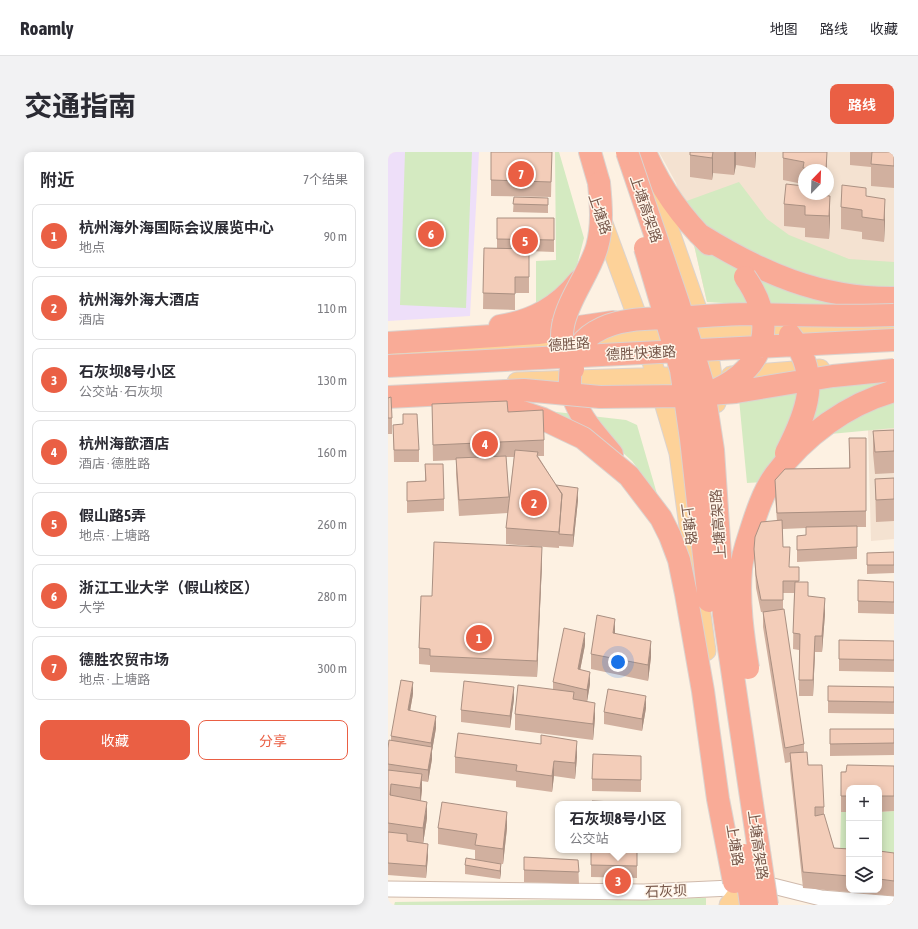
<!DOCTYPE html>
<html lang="zh">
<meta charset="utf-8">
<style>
:root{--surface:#fff;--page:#f2f2f3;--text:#2b2b33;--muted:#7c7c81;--line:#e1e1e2;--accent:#ea5f44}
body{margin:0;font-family:"Asap Condensed","Noto Sans SC",sans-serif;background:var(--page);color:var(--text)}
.controls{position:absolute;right:12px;bottom:12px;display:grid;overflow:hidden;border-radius:8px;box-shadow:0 2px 10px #0003}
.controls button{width:36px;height:36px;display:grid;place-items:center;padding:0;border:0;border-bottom:1px solid var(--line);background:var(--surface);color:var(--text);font:20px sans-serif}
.compass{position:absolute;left:410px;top:12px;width:36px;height:36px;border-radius:50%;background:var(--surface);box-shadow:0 2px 10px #0003;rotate:23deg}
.you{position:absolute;left:230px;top:510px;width:14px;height:14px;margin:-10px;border:3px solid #fff;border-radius:50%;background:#1a73e8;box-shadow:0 0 0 6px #1a73e833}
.badge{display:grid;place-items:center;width:26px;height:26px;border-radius:50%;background:var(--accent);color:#fff;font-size:13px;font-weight:700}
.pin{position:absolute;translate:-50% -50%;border:2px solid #fff;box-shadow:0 1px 4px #0006}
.popup{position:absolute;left:167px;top:649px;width:126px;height:52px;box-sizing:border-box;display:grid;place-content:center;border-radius:8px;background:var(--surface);filter:drop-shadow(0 1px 3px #0005);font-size:13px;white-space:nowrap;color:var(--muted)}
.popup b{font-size:15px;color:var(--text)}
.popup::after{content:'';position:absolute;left:50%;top:100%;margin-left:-8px;border:8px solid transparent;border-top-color:var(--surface)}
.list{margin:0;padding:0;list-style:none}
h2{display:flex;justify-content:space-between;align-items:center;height:52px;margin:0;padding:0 16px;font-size:17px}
h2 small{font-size:13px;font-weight:400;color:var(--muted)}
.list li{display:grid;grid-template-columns:26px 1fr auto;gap:12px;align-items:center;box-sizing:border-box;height:64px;margin:0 8px 8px;padding:0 8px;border:1px solid var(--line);border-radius:8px}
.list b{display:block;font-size:15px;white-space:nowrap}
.list p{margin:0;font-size:13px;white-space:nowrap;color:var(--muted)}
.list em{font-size:13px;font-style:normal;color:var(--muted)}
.actions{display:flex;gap:8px;padding:12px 16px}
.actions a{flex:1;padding:9px 0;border:1px solid var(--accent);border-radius:8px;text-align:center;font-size:14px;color:var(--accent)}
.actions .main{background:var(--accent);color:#fff}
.icon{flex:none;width:22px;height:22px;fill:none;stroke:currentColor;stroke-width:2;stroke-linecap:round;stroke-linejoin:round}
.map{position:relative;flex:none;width:506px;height:753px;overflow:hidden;border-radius:8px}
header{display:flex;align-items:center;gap:24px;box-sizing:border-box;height:56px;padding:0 20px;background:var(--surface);border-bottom:1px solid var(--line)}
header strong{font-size:19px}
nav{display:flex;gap:22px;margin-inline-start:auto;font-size:14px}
.intro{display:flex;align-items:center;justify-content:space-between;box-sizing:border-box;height:96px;padding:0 24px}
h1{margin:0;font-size:28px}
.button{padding:10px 18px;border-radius:8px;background:var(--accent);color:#fff;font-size:14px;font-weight:700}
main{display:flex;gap:24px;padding:0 24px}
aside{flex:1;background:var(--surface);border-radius:8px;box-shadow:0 2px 10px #0003}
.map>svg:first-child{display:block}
.residential{fill:#f4e2d1;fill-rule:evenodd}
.education{fill:#eedff9}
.green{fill:#d4eac1}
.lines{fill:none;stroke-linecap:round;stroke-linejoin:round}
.minor-casing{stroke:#d0baac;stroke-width:17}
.major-casing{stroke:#dbd3cf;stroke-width:21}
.highway-casing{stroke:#dbd3cf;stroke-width:24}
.minor{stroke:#fff;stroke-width:15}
.major{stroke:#fdd299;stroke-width:19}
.highway{stroke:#f9ab97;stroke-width:22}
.highway-bridge-casing{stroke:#dbd3cf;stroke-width:24;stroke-linecap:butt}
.highway-bridge{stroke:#f9ab97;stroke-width:22}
.wall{fill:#d1b09f;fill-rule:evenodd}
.shaded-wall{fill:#aa9082}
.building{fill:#f3cdb9;stroke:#aa9082}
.labels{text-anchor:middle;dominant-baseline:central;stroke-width:3;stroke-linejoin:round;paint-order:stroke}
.street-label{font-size:14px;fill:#755548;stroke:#fff5e9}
</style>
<header>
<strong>Roamly</strong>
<nav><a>地图</a><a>路线</a><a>收藏</a></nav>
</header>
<div class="intro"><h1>交通指南</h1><a class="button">路线</a></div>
<main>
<aside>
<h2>附近<small>7个结果</small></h2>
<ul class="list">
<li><span class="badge">1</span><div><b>杭州海外海国际会议展览中心</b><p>地点</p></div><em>90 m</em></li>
<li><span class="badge">2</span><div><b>杭州海外海大酒店</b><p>酒店</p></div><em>110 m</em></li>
<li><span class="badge">3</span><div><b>石灰坝8号小区</b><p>公交站 · 石灰坝</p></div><em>130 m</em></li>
<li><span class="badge">4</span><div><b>杭州海歆酒店</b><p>酒店 · 德胜路</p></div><em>160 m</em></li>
<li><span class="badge">5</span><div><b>假山路5弄</b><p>地点 · 上塘路</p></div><em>260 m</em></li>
<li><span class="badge">6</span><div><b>浙江工业大学（假山校区）</b><p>大学</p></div><em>280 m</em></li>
<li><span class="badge">7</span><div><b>德胜农贸市场</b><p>地点 · 上塘路</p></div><em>300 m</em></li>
</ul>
<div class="actions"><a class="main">收藏</a><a>分享</a></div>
</aside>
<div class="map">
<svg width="506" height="753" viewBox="0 0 506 753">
<rect width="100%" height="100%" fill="#fdf1e2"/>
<path class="residential" d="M271,0H506V151L319,150L306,93L288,31ZM416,18H440V42H416Z
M506,276V387L483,389L480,278Z"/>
<path class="education" d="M0,0H91L82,164L0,169Z"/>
<path class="green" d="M17,0H84L78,156L12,153Z
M167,0H171L196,86L189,113L174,136L162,148L148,150V109L168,108Z
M351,30L379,67L401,83L461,107L506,110V151L417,156L319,150L306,93L293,51Z
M506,226V276L400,286L375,330L359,331L351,247Z
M160,259L238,268L249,273L269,342L244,309L222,289Z
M506,659V708L491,707V660Z
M453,660H461V704H452Z
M318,746V753H6L7,750Z"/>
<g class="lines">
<g class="minor-casing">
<path id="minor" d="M0,737L256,740L385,734L433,746L506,752"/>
</g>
<g class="major-casing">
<path id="major" d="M263,26L318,183L328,251
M213,66L257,186L291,301L318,499
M0,203L257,186L506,176
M343,224L432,217
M129,230L280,225
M341,753L354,736L351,717"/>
</g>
<g class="highway-casing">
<path id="highway" d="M202,0L211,31
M257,0C272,35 293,65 321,92
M311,82C372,120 432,147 506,146
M112,174C145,169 170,155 191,129
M0,191L150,181L225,170
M182,235C190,265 205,279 224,302"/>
</g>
<use href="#minor" class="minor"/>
<use href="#major" class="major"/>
<use href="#highway" class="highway"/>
<g class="highway-bridge-casing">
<path id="highway-bridge" d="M239,0L290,150L315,233L325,298L336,463L379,753
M257,96L293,218L303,287L321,449
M0,214L506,188
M185,217C154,173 197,136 209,95C215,74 213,52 211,31
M182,235C181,213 187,192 207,180C231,165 263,167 290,166C315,164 341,162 366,162C413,163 459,165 506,163
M328,238C379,214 389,171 357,125
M0,245L136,238L212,245L295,244L348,240L445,224L506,218
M90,253L134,260L155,267L195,286L241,324L273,366L282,384L291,408L298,442L315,539L330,647L346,730
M398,301C419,260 434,224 402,183
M360,516C355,484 350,450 353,417C354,405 358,393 362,381C368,362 375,340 387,323C416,284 459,252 506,239
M356,703L363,753"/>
</g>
<use href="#highway-bridge" class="highway-bridge"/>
</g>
<path class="wall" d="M164,0L163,45L103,44V28Z
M302,0H368L367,16L348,13L346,23L325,21L324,28L302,25Z
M395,0L439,18H416V42L442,44V66L441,87L417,85V76L396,74V52L415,34V32L395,28Z
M462,0H506V36L483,34V15L462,13Z
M478,44L497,69L496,90L474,87V80L453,77V55Z
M126,45L160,46V61L125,60Z
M109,66H166V100L141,99V141H127V158L95,157L96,96H109Z
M0,246L4,266V282H0Z
M44,252L120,260L156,288V304H150L168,333L190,348L185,395L171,394V396L118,392V376L120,361L71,364L68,322V308L45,309ZM118,305H126L121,348Z
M5,273L31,298V310H6Z
M506,278V321L487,322L485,301V279Z
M461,286H478V375H469V407L409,410V384L418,383V376L395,377V395L401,415L420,444L437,462L434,500H427L425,544H411V498L405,497L406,441H395V457L416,592V601L420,613L436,655V664L446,696L461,697V738H491V699L506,701V744L415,736L402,617V610L397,611L375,475V460H373L368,436L366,397L389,369L387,344V328L461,316Z
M37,312L56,347V359L19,361V330L37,329Z
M506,326V369L488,370L487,327Z
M506,400V421L479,422V401Z
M154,411L149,525L42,520V513L31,512V496L44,444Z
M506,430V462L470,461V449Z
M451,488L506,489V520L451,519Z
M197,493L192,518L202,532L199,549L207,566L205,588L127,578V562L165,537V530Z
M203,502L263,505L260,529L203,517Z
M440,534L506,535V562L440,561Z
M25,542L22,559L48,576L44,599V607L40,630L34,629V638L33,649L39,666L35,692L40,704L38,726L0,723V596L3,588V584Z
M126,547L122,576L73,570V558Z
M258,556L254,579L216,572V560Z
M442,577H506V603L442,604Z
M253,604V640L204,639V627Z
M67,605H189L187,627L166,624L164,640L128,635V629L67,621Z
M506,614V659L491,660V636H461V660H453V620Z
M50,676H119L115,712H113V720L112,727L77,722V713L87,708V698L50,692Z
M203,698H249V726L203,725Z
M136,705L190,708L191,732L136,730Z"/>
<path class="shaded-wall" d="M325,0V21L324,28V6Z
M346,0H348V13L346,23Z
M367,0H368L367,16Z
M439,0V18H438Z
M442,44V66L441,87V64Z
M497,47V69L496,90V68Z
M190,336V348L185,395V383Z
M154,395V411L149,525V509Z
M437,446V462L434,500V484Z
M227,467V483L225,481Z
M197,481V493L190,529V517Z
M427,484V500L425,544V528Z
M263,489V505L260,529V513Z
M202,520V532L199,550V538Z
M25,530V542L20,570V558Z
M126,535V547L122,576V564Z
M258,544V556L254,579V567Z
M207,551V566L205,588V572Z
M48,564V576L44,599V607L40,630V618L43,601V591Z
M189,589V605L187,627V611Z
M166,609V624L164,640V624Z
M34,622V638L32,652V636Z
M3,632V647L2,643Z
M39,650V666L35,692V676Z
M119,660V676L115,712V697Z
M40,692V704L38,726V714Z
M113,712V720L112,727V719Z"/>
<path class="building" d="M103,0H164L163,30L103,28Z
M302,0H325L324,6L302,3Z
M395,0H439L438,18L415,16L416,10L395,6Z
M484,0H506V14L483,12Z
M398,32L416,34V42L442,44L441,64L417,63V54L396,52Z
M454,33L478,36V44L497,47L496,68L474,65V58L453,55Z
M126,45L160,46V53L125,52Z
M109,66H166V88L109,87Z
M96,96L141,97V125H127V142L95,141Z
M3,245L4,266H0V246Z
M119,249L120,260L155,258L156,288L45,293L44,252Z
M15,262H29L31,298H6L5,273L15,272Z
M506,278V299L487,300L485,279Z
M461,286H478V359L389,361L387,328L397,317L462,316Z
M127,298L150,300L149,304L174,342L171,380L118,376Z
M118,304L121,345L71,348L68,306Z
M37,312H55L56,347L19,349V330L38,329Z
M506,326V347L488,348L487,327Z
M168,333L190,336L185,383L171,382L174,342Z
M394,368L395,395H402L401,415H411V429H395V448H373L368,423L366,397L367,385L373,370Z
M469,374V395L409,398V384L418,383V375Z
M46,390L154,395L149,509L42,504V497L31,496L33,444H44Z
M506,400V413H479V401Z
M470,428L506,430V450L470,449Z
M407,430H420V444L437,446L434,484H427L425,528H411L412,482L405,481Z
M396,457L416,592L397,596L375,460Z
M209,463L227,467L225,481L263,489L260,513L203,502Z
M176,476L197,481L190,517L202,520L199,538L165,530Z
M451,488L506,489V508L451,507Z
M13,528L25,530L20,558L48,564L43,591L3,584Z
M76,529L126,535L122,564L73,558Z
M130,533L186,540L185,547L207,551L205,572L127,562Z
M440,534L506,535V550L440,549Z
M220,537L258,544L254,567L216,560Z
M442,577H506V591L442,592Z
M70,581L153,592V583L189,589L187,611L166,609L164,624L128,619L129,613L67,605Z
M1,588L44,595L40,618L0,612V596Z
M419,600L420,613H434L436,655H427V664L436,662L446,696L461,697V724L415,720L402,601Z
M205,602L253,604V628L204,627Z
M459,613L506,614V644H491V636H461V644H453V620H458Z
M0,618L34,622L32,636L3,632L2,643L39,650L35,676L0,671Z
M204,649L251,651V652H204Z
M54,650L119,660L115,697L87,693L89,682L50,676Z
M0,680L19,682V689L40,692L38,714L0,711Z
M203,698H249V714L203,713Z
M491,699L506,701V729L491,727Z
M136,705L190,708L191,720L136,718Z
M78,706L113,712L112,719L77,713Z"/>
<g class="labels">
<g class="street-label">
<text transform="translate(258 57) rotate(71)">上塘高架路</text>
<text transform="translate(212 62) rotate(71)">上塘路</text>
<text transform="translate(181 192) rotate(-4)">德胜路</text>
<text transform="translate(253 201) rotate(-3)">德胜快速路</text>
<text transform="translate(301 372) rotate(83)">上塘路</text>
<text transform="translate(330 372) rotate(-94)">上塘高架路</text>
<text transform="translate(347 693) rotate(81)">上塘路</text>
<text transform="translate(370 693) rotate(82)">上塘高架路</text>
<text transform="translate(278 739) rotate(-2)">石灰坝</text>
</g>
</g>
</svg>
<div class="controls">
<button>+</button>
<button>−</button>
<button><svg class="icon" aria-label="layers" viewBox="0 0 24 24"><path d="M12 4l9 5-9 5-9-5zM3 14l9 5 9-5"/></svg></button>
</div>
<svg class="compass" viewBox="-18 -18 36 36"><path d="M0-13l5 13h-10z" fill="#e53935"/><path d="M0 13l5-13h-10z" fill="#7c7c81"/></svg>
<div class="you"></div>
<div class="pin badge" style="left:91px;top:486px">1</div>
<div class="pin badge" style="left:146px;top:351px">2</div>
<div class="pin badge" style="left:230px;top:729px">3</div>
<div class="popup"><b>石灰坝8号小区</b>公交站</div>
<div class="pin badge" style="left:97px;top:292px">4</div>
<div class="pin badge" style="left:137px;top:89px">5</div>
<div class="pin badge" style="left:43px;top:82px">6</div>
<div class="pin badge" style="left:133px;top:22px">7</div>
</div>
</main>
